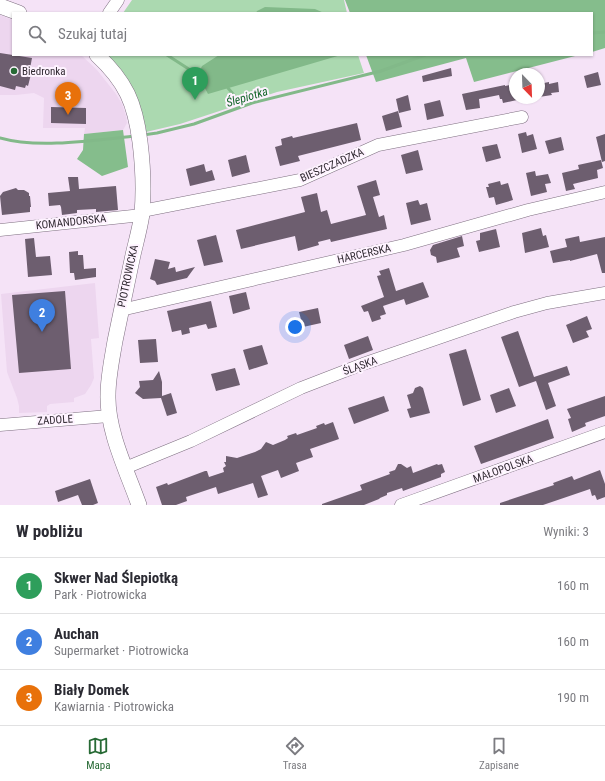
<!DOCTYPE html>
<html lang="pl">
<meta charset="utf-8">
<style>
:root{--surface:#fff;--page:#f2f2f3;--text:#2b2b33;--muted:#7c7c81;--line:#e1e1e2;--accent:#276a35}
body{margin:0;font-family:"Roboto Condensed",sans-serif;background:var(--page);color:var(--text)}
.compass{position:absolute;left:509px;top:68px;width:36px;height:36px;border-radius:50%;background:var(--surface);box-shadow:0 1px 3px #0004;rotate:157deg}
.you{position:absolute;left:295px;top:327px;width:14px;height:14px;margin:-10px;border:3px solid #fff;border-radius:50%;background:#1a73e8;box-shadow:0 0 0 6px #1a73e833}
.badge{display:grid;place-items:center;width:26px;height:26px;border-radius:50%;background:var(--accent);color:#fff;font-size:13px;font-weight:700}
.pin{position:absolute;translate:-50% -33px;filter:drop-shadow(0 1px 2px #0008)}
.pin::after{content:'';position:absolute;top:21px;width:14px;height:12px;background:inherit;clip-path:polygon(0 0,100% 0,50% 100%)}
.list{margin:0;padding:0;list-style:none}
h2{display:flex;justify-content:space-between;align-items:center;height:52px;margin:0;padding:0 16px;font-size:17px}
h2 small{font-size:13px;font-weight:400;color:var(--muted)}
.list li{display:grid;grid-template-columns:26px 1fr auto;gap:12px;align-items:center;box-sizing:border-box;height:56px;padding:0 16px;border-top:1px solid var(--line)}
.list b{display:block;font-size:15px;white-space:nowrap}
.list p{margin:0;font-size:13px;white-space:nowrap;color:var(--muted)}
.list em{font-size:13px;font-style:normal;color:var(--muted)}
.icon{flex:none;width:22px;height:22px;fill:none;stroke:currentColor;stroke-width:2;stroke-linecap:round;stroke-linejoin:round}
.map{position:relative;flex:none;width:605px;height:505px;overflow:hidden}
.search{position:absolute;background:var(--surface);box-shadow:0 1px 3px #0004;left:12px;right:12px;top:12px;height:44px;display:flex;align-items:center;gap:10px;box-sizing:border-box;padding:0 14px;border-radius:0px;color:var(--muted);font-size:15px}
.sheet{height:220px;background:var(--surface)}
nav{display:flex;justify-content:space-around;align-items:center;box-sizing:border-box;height:56px;border-top:1px solid var(--line);background:var(--surface);font-size:11px;color:var(--muted)}
nav a{display:grid;justify-items:center;gap:2px}
nav .on{color:var(--accent)}
.map>svg:first-child{display:block}
.built{fill:#edd6ef}
.green{fill:#abd9b0}
.forest{fill:#85bd8c}
.water{fill:#82b989}
.lines{fill:none;stroke-linecap:round;stroke-linejoin:round}
.stream{stroke:#82b989;stroke-width:3}
.building{fill:#6d5e6f}
.minor-casing{stroke:#7e6f80;stroke-width:13}
.tertiary-casing{stroke:#7e6f80;stroke-width:16}
.minor{stroke:#fff;stroke-width:12}
.tertiary{stroke:#fff;stroke-width:15}
.poi-dot{fill:#276a35;stroke:#fef3ff;stroke-width:1.5}
.labels{text-anchor:middle;dominant-baseline:central;stroke-width:4;stroke-linejoin:round;paint-order:stroke}
.poi-label{font-size:11px;fill:#312a32;stroke:#fef3ff;text-anchor:start}
.street-label{font-size:11px;fill:#312a32;stroke:#fef3ff}
.water-label{font-size:12px;font-style:italic;fill:#126529;stroke:#fef3ff}
</style>
<div class="map">
<svg width="605" height="505" viewBox="0 0 605 505">
<rect width="100%" height="100%" fill="#f5e3f7"/>
<path class="built" d="M0,15L13,20V55H81L97,70L116,94L122,104L126,116L127,123L123,130L84,134L85,128H43L44,98L34,93L16,95H0Z
M95,283L99,338L91,339L94,378L91,385L85,394L74,398V402L50,404L47,406V412L19,413V406L17,398L7,372L1,294Z"/>
<path class="green" d="M132,0H344L347,13H123Z
M107,55H358L364,73L277,92L180,124L146,132L144,120L134,93Z"/>
<path class="forest" d="M345,0H605V48L592,52V13H350Z
M366,55H579L474,82L466,58L376,82Z
M123,130L128,167L102,176L77,159L83,150L84,134Z"/>
<path class="water" d="M265,7L315,9L324,13H256L257,11Z
M219,55H341L208,94L198,75L202,66Z"/>
<g class="lines">
<path class="stream" d="M592,33L605,32
M167,55L198,75
M228,88L243,106
M143,135L157,133L194,124L252,103L381,71L425,55
M0,138C38,149 96,140 136,136"/>
</g>
<path class="building" d="M0,53L32,58L29,74H31L28,86L26,85L25,88L16,86L15,90L0,86Z
M451,68L452,76L423,82L422,76Z
M598,72L601,85L587,88L584,76Z
M549,82V84L558,82L559,92L551,93L552,95L539,97V84Z
M514,84L515,98H516L517,100L503,103L502,99H500L499,95L479,99L480,108L466,110L462,94L505,85V86Z
M408,95L411,110L399,113L396,99Z
M440,100L444,116L427,120L424,104Z
M51,107L86,108V124L51,123Z
M398,111L402,127L386,131L382,116Z
M357,123L361,140L298,156L300,161L280,166L275,147L282,145L281,139L292,136L293,138Z
M526,132L527,136L533,134L537,149L522,153L518,134Z
M605,134V161L602,162L596,137Z
M561,137L564,150L549,154L545,141Z
M497,144L501,158L486,162L482,147Z
M418,150L423,170L406,174L401,155Z
M246,155L250,172L232,177L228,160Z
M601,160L603,168L597,170L598,178L573,184L575,189L566,191L562,173L579,169L578,165Z
M204,164L206,172L212,170L215,180L190,186L186,169Z
M535,171L536,176L548,174L551,183L545,184L547,192L531,196L526,173Z
M68,177H78L79,189L116,186L118,210L96,212V209L77,210V213L62,215L61,207L60,205L49,206L48,193L70,191Z
M376,180L380,195L373,197L379,217L384,215L387,229L331,242L330,239L318,242L319,245L298,251L295,236L241,249L236,230L305,212L301,197L317,193L321,212L327,210L331,224L366,215L357,186Z
M500,181L501,185L508,183L513,200L496,205L494,197L489,198L486,187H489L488,184Z
M16,188L18,190H24L29,193V196H30L31,207H30V212L2,215L0,196L3,192Z
M418,200L420,205L427,203L431,220L411,225L406,203Z
M541,228L543,236L546,235L549,247L525,253L522,233Z
M496,229L500,247L479,252L476,241L480,240V233Z
M216,235L223,262L204,266L197,240Z
M462,236L464,246L457,248L460,257L437,263L436,257L431,255L430,250L433,245Z
M579,236L580,242L605,237V273H602L597,254L570,261V260L553,263L550,251L567,247L565,239Z
M34,238L36,257L50,256L52,275L28,277L25,239Z
M78,251V255H83L84,269L96,268V277L75,280L74,273H70L69,252Z
M155,259L170,262L168,269L175,267L176,272L195,267L187,278L157,285L155,281L150,279Z
M389,268L396,291L423,282L429,297L406,305L404,299L383,306L386,314L380,316L381,319L372,322L368,311L364,312L361,306L384,297L377,276L381,275L379,271Z
M65,291L71,369L19,373L12,295Z
M246,292L250,309L233,314L229,296Z
M211,301L217,327L208,329L206,324L189,328L190,333L182,335L181,330L172,332L167,311Z
M318,308L321,323L303,327L299,312Z
M587,316L592,329L586,331L589,337L573,343L566,325Z
M518,331L534,377L567,366L570,375L548,383L556,406L546,410L536,381L519,387L501,337Z
M368,336L373,350L349,359L344,345Z
M156,339L158,362L140,363L138,340Z
M262,345L268,364L249,370L243,350Z
M466,349L481,400L463,406L449,354Z
M235,368L240,385L216,391L211,374Z
M159,371L162,382V396L171,393L177,413L167,416L161,398L143,399L135,393L140,387L139,381L153,380Z
M420,386L423,388L430,413L410,418L407,409L411,408L407,395L413,393L415,388Z
M509,388L516,406L496,413L490,395Z
M384,396L389,411L354,424L348,408Z
M605,396V416L585,423L586,426L572,432L568,419L571,418L567,409Z
M548,419L554,438L481,464L474,446Z
M333,422L339,439L310,449L313,457L296,463L299,471L281,478L278,470L261,476L268,495L258,498L253,483L218,494L216,487L186,497L187,501L176,505H162L156,487L167,483L168,485L205,471H207L209,477L224,472L223,468L226,466L224,462H226V456L237,458L255,452L261,449L266,442L273,445L285,440L288,438L287,436L296,433L297,435L317,428L316,426L324,423L325,425Z
M398,464H401L407,468L411,466L413,473L437,464L438,465L442,464L445,472L441,474V477L403,491L402,488L387,493V495L380,498L379,499L364,505H322V504L362,490L360,485L390,474L389,472L395,470Z
M600,470L605,484V497L597,500L595,495L592,496L590,489L543,505H500V503L554,485L553,483L572,476L574,480Z
M90,479L98,503L93,505H82L78,495L58,502L55,491Z"/>
<g class="lines">
<g class="minor-casing">
<path id="minor" d="M109,13L118,0
M142,211L300,180L378,145L522,117
M0,230L142,215
M121,310L404,245L528,210L605,192
M0,425L109,416
M125,468L191,441L301,388L363,364L514,312L547,303L605,293
M401,505L605,432"/>
</g>
<g class="tertiary-casing">
<path id="tertiary" d="M0,6L19,13
M97,55C126,82 135,103 140,142C143,166 144,190 142,214C140,228 136,242 133,255C127,284 121,313 115,341C112,359 108,377 108,395C107,431 127,471 139,505"/>
</g>
<use href="#minor" class="minor"/>
<use href="#tertiary" class="tertiary"/>
</g>
<circle class="poi-dot" cx="14" cy="71" r="4"/>
<g class="labels">
<g class="poi-label">
<text x="22" y="71">Biedronka</text>
</g>
<g class="street-label">
<text transform="translate(332 165) rotate(-24)">BIESZCZADZKA</text>
<text transform="translate(71 222) rotate(-6)">KOMANDORSKA</text>
<text transform="translate(364 254) rotate(-13)">HARCERSKA</text>
<text transform="translate(128 276) rotate(-78)">PIOTROWICKA</text>
<text transform="translate(360 366) rotate(-20)">ŚLĄSKA</text>
<text transform="translate(55 420) rotate(-4)">ZADOLE</text>
<text transform="translate(503 469) rotate(-20)">MAŁOPOLSKA</text>
</g>
<g class="water-label">
<text transform="translate(247 97) rotate(-17)">Ślepiotka</text>
</g>
</g>
</svg>
<svg class="compass" viewBox="-18 -18 36 36"><path d="M0-13l5 13h-10z" fill="#e53935"/><path d="M0 13l5-13h-10z" fill="#7c7c81"/></svg>
<div class="you"></div>
<div class="pin badge" style="left:195px;top:100px;background:#2e9e5b">1</div>
<div class="pin badge" style="left:42px;top:332px;background:#3f7fe0">2</div>
<div class="pin badge" style="left:68px;top:115px;background:#e8710a">3</div>
<div class="search"><svg class="icon" aria-label="search" viewBox="0 0 24 24"><circle cx="10" cy="10" r="6"/><path d="M15 15l6 6"/></svg>Szukaj tutaj</div>
</div>
<section class="sheet">
<h2>W pobliżu<small>Wyniki: 3</small></h2>
<ul class="list">
<li><span class="badge" style="background:#2e9e5b">1</span><div><b>Skwer Nad Ślepiotką</b><p>Park · Piotrowicka</p></div><em>160 m</em></li>
<li><span class="badge" style="background:#3f7fe0">2</span><div><b>Auchan</b><p>Supermarket · Piotrowicka</p></div><em>160 m</em></li>
<li><span class="badge" style="background:#e8710a">3</span><div><b>Biały Domek</b><p>Kawiarnia · Piotrowicka</p></div><em>190 m</em></li>
</ul>
</section>
<nav>
<a class="on"><svg class="icon" aria-label="map" viewBox="0 0 24 24"><path d="M3 6l6-2 6 2 6-2v14l-6 2-6-2-6 2zM9 4v14M15 6v14"/></svg>Mapa</a>
<a><svg class="icon" aria-label="directions" viewBox="0 0 24 24"><path d="M12 3l9 9-9 9-9-9zM9 14v-3h6M13 9l2 2-2 2"/></svg>Trasa</a>
<a><svg class="icon" aria-label="saved" viewBox="0 0 24 24"><path d="M7 4h10v16l-5-4-5 4z"/></svg>Zapisane</a>
</nav>
